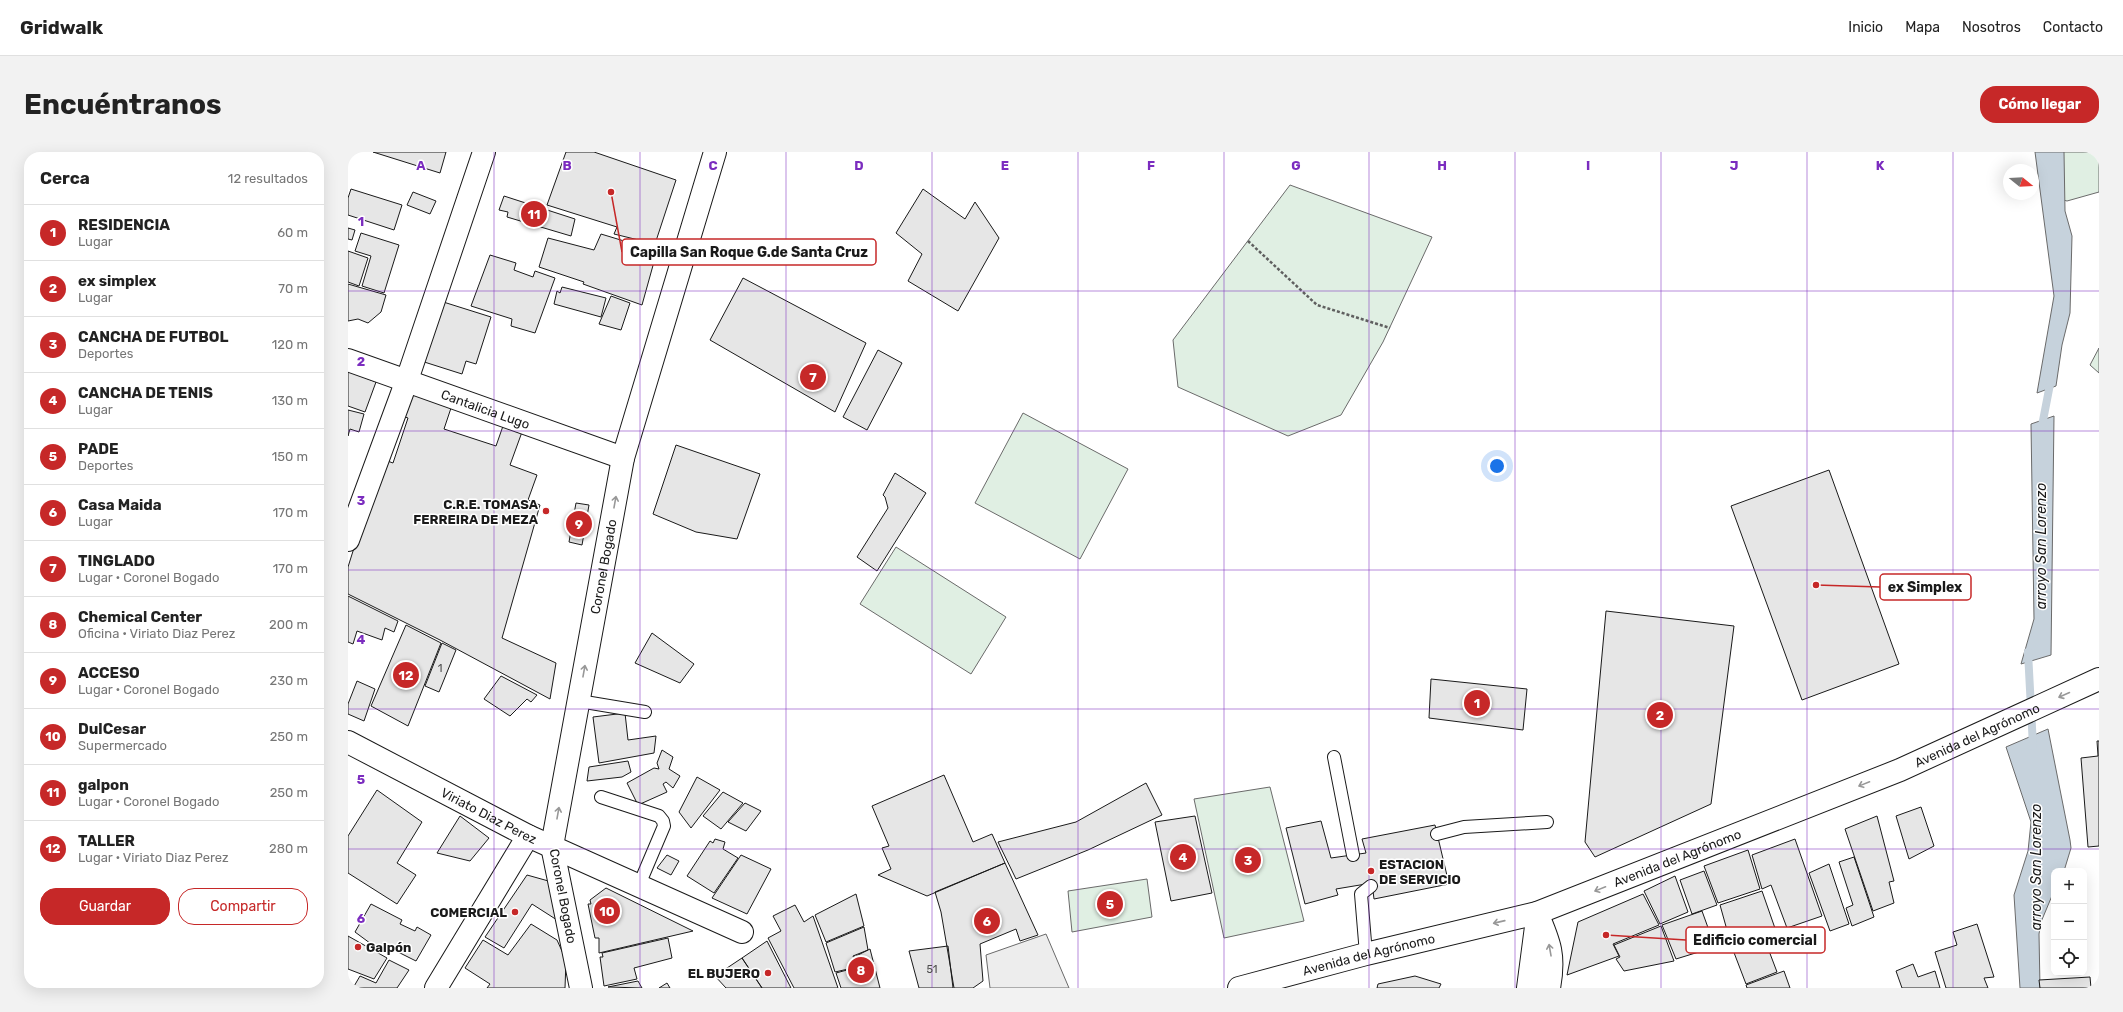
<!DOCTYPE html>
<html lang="es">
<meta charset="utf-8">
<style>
:root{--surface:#fff;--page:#f2f2f2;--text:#222;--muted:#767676;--line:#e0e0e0;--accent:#c62828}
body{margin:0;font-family:Rubik,sans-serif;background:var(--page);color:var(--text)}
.controls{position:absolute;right:12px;bottom:12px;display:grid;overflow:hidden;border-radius:8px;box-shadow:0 4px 16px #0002}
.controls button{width:36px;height:36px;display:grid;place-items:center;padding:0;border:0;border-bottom:1px solid var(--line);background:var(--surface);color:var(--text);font:20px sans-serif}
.compass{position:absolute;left:1655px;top:12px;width:36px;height:36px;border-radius:50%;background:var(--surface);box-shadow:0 4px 16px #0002;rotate:108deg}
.you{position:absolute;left:1149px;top:314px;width:14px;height:14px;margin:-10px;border:3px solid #fff;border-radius:50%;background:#1a73e8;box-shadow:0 0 0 6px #1a73e833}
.badge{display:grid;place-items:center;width:26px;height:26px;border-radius:50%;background:var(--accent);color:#fff;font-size:13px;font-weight:700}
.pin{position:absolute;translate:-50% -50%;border:2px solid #fff;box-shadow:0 1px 4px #0006}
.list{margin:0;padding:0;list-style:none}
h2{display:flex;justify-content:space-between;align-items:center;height:52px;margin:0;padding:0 16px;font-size:17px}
h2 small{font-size:13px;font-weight:400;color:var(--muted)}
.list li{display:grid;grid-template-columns:26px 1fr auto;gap:12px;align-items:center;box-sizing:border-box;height:56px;padding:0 16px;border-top:1px solid var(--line)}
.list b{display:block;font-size:15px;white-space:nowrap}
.list p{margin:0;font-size:13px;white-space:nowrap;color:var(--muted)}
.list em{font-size:13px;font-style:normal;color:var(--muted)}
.actions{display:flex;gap:8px;padding:12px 16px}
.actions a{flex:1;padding:9px 0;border:1px solid var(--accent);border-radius:16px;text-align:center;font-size:14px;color:var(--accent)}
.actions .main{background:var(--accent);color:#fff}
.icon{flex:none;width:22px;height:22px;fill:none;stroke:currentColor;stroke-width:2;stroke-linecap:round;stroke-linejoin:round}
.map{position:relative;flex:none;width:1751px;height:836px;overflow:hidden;border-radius:16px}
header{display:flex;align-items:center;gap:24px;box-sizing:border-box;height:56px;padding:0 20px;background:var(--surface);border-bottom:1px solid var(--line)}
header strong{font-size:19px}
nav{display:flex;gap:22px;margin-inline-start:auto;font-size:14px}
.intro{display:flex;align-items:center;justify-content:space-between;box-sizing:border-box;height:96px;padding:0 24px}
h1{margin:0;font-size:28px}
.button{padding:10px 18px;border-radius:16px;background:var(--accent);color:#fff;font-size:14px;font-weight:700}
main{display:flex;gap:24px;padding:0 24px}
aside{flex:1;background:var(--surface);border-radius:16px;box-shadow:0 4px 16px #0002}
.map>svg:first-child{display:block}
.green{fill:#e0efe3;stroke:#6a6a6a}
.parking{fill:#ededed;stroke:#6a6a6a}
.water{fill:#c6d2dc;stroke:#6a6a6a}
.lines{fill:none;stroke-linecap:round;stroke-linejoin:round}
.stream{stroke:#c6d2dc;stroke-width:8}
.building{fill:#e6e6e6;stroke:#1a1a1a}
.lane-casing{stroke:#1a1a1a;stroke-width:14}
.street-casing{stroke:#1a1a1a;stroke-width:24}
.primary-casing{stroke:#1a1a1a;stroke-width:24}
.highway-casing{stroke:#1a1a1a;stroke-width:24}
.path{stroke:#5f5f5f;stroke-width:2.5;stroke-dasharray:3 2;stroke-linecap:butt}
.lane{stroke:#fff;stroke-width:12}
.street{stroke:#fff;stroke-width:22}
.primary{stroke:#fff;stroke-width:22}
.highway{stroke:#fff;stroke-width:22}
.oneway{stroke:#989898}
.grid{fill:none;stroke:#7b2cbf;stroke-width:1;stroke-opacity:0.55}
.poi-dot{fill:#c62828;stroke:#fff;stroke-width:1.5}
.labels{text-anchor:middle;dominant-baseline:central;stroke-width:3;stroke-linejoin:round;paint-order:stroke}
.number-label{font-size:11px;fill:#4d4d4d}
.street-label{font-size:13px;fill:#1a1a1a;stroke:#fff}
.poi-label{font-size:13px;font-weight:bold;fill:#1a1a1a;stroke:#fff;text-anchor:end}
.water-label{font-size:14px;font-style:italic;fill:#1a1a1a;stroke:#fff}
.grid-label{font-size:13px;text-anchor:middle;font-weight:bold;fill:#7b2cbf;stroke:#fff;stroke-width:3;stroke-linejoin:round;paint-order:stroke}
.leader{fill:none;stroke:#c62828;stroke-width:1.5}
.callout-dot{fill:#c62828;stroke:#fff;stroke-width:1.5}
.callout{fill:#fff;stroke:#c62828;stroke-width:1.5}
.callout-label{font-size:14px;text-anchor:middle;font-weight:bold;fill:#1a1a1a}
</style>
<header>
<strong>Gridwalk</strong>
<nav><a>Inicio</a><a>Mapa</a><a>Nosotros</a><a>Contacto</a></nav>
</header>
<div class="intro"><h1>Encuéntranos</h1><a class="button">Cómo llegar</a></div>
<main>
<aside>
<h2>Cerca<small>12 resultados</small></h2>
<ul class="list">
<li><span class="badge">1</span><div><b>RESIDENCIA</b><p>Lugar</p></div><em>60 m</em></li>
<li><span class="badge">2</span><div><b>ex simplex</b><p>Lugar</p></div><em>70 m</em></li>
<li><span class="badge">3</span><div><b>CANCHA DE FUTBOL</b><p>Deportes</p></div><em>120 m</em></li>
<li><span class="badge">4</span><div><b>CANCHA DE TENIS</b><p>Lugar</p></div><em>130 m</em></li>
<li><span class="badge">5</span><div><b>PADE</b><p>Deportes</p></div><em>150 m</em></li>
<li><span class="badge">6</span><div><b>Casa Maida</b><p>Lugar</p></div><em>170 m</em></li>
<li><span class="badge">7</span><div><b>TINGLADO</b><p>Lugar · Coronel Bogado</p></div><em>170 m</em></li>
<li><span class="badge">8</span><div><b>Chemical Center</b><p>Oficina · Viriato Diaz Perez</p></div><em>200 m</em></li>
<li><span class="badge">9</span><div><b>ACCESO</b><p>Lugar · Coronel Bogado</p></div><em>230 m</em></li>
<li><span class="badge">10</span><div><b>DulCesar</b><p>Supermercado</p></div><em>250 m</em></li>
<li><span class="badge">11</span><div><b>galpon</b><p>Lugar · Coronel Bogado</p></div><em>250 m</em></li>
<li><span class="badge">12</span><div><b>TALLER</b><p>Lugar · Viriato Diaz Perez</p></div><em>280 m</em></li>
</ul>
<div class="actions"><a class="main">Guardar</a><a>Compartir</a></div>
</aside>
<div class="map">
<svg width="1751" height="836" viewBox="0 0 1751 836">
<rect width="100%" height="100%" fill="#fff"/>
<path class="green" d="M1696,0H1751V40L1719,49L1708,46Z
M942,33L1084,85L1035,190L993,263L940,284L830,235L825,188Z
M1751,196V221L1742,213Z
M675,261L780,317L732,407L627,351Z
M548,395L658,465L623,522L512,452Z
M922,635L956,769L876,786L846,647Z
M799,727L804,765L724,780L720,739Z"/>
<path class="parking" d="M698,782L721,836H642L638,803Z"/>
<path class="water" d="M1687,0H1716L1717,59L1724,84L1722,161L1714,193L1708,234L1689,241L1706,144Z
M1706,264L1703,503L1673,512L1686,467L1683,272Z
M1700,577L1722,688L1723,696L1716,719H1706V739L1693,770L1691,782L1692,836H1672L1666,743L1680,699L1683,670L1658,595Z"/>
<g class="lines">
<path class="stream" d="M1693,279L1703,227
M1680,500L1685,594"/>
</g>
<path class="building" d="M25,0H98L92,21Z
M218,0H246L328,28L307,92L266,82L269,75L199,53Z
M3,37L54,53L46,78L0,63V46Z
M575,37L617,67L627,50L651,86L610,159L560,129L574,102L548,81Z
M65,40L88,49L82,62L59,53Z
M156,44L227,67L223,84L159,65L160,60L151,58Z
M0,76L7,78L4,88L0,87Z
M13,81L51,93L36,141L14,134L23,104L7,99Z
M253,82L309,99L294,153L235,132L236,130L191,115L200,86L246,98Z
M0,99L20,106L11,134L0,130Z
M142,103L168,111L166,118L185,125L187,119L207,126L187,181L163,174L164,167L123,154Z
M395,126L518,191L487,260L362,188Z
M0,132L38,143L33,160L20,171L10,167L0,169Z
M214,135L258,146L253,165L206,152L209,139L212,141Z
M263,144L282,151L273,178L251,172Z
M89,148L143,165L128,212L118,209L114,222L70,208Z
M530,198L554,211L519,278L495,265Z
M0,219L28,230L17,260L0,254Z
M64,240L103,256L96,277L148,294L155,274L174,280L162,313L189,323L180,348L192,353L154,486L208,511L202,547L92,488L0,442V415L34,307L45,311L60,266L49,262Z
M0,258L16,262L11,280L2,277L0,284Z
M328,293L412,322L389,387L348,380L305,362Z
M1481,318L1551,512L1454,548L1383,354Z
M547,321L578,341L529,419L509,405L540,356L537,345L535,343Z
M228,351L241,353L234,393L221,390Z
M0,444L50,469L46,480L37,476L34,488L9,479L5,492L0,490Z
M1258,459L1386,474L1363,652L1247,705L1237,690Z
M58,473L93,491L60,574L23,554Z
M304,481L346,512L332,531L287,511Z
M94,491L108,498L91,540L77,534Z
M153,524L189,543L183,550L179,547L162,564L136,547Z
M1083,527L1179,537L1175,578L1081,566Z
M9,529L27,537L16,569L0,562V552Z
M277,561L280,588L308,584L306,601L251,611L245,565Z
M1749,589H1751V694L1740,695L1733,606L1750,604Z
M314,598L325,605L321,617L332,624L325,636L318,630L315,632L319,640L290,653L279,631L306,616L311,617L309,611Z
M280,609L283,620L274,625L239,629L241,615Z
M596,623L625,690L644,682L657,711L579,744L530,723L543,717L534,696L541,694L524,654Z
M349,625L372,638L343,676L331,660Z
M798,631L814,663L740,698L668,727L650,690L728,670Z
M29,638L74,670L49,711L68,723L49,752L0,721V684Z
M375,640L395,651L373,677L355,664Z
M397,651L413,659L398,679L380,670Z
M1573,655L1586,694L1561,707L1548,664Z
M112,664L141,686L122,709L89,701Z
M847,664L864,741L823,749L807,670Z
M1529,664L1546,729L1541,730L1546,751L1525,759L1497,677Z
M973,669L983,706L1018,701L1014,687L1087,673L1101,732L1026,747L1024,731L988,737L990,743L957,752L938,676Z
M367,687L377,690L375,697L390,706L366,741L339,724L362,689L365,691Z
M1447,687L1474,764L1439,776L1423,733L1414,737L1404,703Z
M1400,698L1412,737L1370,751L1356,714Z
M319,703L331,709L323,723L309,716Z
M393,703L423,717L399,762L364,746Z
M1506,705L1526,765L1504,774L1498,756L1505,753L1491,710Z
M657,711L690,783L672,789L668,777L632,792L635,829L625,836H606L593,760L587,740Z
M1481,712L1501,772L1482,779L1461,721Z
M1356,719L1369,753L1344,762L1332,728Z
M179,723L204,730L209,768L184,752L156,796L137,785Z
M1327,724L1340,760L1312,772L1296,739Z
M258,736L345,779L251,801V786H247L240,752H243L242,748Z
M1414,739L1429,782L1384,796L1372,753Z
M508,742L516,774L478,790L467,763Z
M1295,742L1311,773L1265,792L1271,804L1219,823L1230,770Z
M23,752L54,768L52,772L67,779L69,775L83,783L68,809L36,793L34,800L7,780Z
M447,753L456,770L465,764L490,836H446L420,786L433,779L425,764Z
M1354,759L1367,795L1328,807L1314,773Z
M183,772L209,788L218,808L217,836H139L142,832L117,816L135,788L160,803Z
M1629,772L1646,825L1636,826L1640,836H1598L1587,800L1609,793L1605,780Z
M1313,774L1326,809L1276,819L1268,807L1272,805L1266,793Z
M516,775L520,798L505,804L509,815L487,820L478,791Z
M0,784L39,806L26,827L0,817Z
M320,786L324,806L286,816L289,827L256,834L252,805H255L254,801Z
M419,789L443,836H414L394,806Z
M1410,789L1412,793L1418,791L1429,820L1398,832L1385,798Z
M600,794L605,836H571L561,799Z
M522,797L532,836H493L488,821L510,815L506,805Z
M394,806L414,836H378L367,824Z
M41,808L61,818L49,836H5L12,824L28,831Z
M1565,812L1570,825L1587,819L1592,836H1554L1548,819Z
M1436,819L1442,836H1399L1398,833Z
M1067,824L1093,832L1091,836H1029L1030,832Z
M1742,825L1743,836H1692L1691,828Z
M290,829L294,836L260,835Z
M319,831L322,836H311Z"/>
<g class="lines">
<g class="lane-casing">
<path id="lane" d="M231,549L297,560
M986,605L1005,703
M253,645L311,664L315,669L316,674L291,733
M1089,682L1116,675L1199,670
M1018,802L1013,742L1023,734"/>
</g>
<g class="street-casing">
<g id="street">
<path id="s1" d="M0,208L275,306"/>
<path d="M0,388L59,228L136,0"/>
<path id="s2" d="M0,590L180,684L394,780"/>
<path d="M88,836L180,684"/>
<path id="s3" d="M233,836L204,694L275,306L367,0"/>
</g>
</g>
<g class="primary-casing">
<path id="primary" d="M1189,761C1202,791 1207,804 1201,836
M1180,836L1189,767"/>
</g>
<g class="highway-casing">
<g id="highway">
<path id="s4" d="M891,836L1018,802L1189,761L1552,618L1751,527"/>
</g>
</g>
<path class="path" d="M900,89L969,153L1042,176"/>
<use href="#lane" class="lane"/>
<use href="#street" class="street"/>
<use href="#primary" class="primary"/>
<use href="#highway" class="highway"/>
</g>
<defs><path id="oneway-shaft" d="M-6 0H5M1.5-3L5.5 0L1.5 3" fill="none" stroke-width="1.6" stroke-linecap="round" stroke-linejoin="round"/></defs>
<g class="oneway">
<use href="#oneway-shaft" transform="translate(267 350) rotate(-80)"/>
<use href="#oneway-shaft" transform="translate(236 519) rotate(-80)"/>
<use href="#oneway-shaft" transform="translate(1716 543) rotate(156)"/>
<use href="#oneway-shaft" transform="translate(1516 632) rotate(158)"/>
<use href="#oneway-shaft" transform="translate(210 661) rotate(-80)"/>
<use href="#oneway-shaft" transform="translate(1252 737) rotate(158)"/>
<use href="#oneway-shaft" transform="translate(1151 770) rotate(167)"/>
<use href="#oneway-shaft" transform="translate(1202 798) rotate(-100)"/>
</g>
<path class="grid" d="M146,0V836M292,0V836M438,0V836M584,0V836M730,0V836M876,0V836M1021,0V836M1167,0V836M1313,0V836M1459,0V836M1605,0V836M0,139H1751M0,279H1751M0,418H1751M0,557H1751M0,697H1751"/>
<g class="poi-dot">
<circle cx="198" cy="359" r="4"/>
<circle cx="1023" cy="719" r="4"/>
<circle cx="167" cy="760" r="4"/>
<circle cx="10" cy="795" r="4"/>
<circle cx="420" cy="821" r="4"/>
</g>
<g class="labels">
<g class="number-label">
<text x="92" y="516">1</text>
<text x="584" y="817">51</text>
</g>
<g class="street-label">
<text stroke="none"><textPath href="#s1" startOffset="146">Cantalicia Lugo</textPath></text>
<text stroke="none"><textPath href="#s3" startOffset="429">Coronel Bogado</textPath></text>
<text stroke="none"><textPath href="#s4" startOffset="782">Avenida del Agrónomo</textPath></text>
<text stroke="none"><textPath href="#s2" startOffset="159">Viriato Diaz Perez</textPath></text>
<text stroke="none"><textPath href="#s4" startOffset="458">Avenida del Agrónomo</textPath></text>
<text transform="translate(215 744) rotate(79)">Coronel Bogado</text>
<text stroke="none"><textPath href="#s4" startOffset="134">Avenida del Agrónomo</textPath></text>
</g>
<g class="poi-label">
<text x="190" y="352">C.R.E. TOMASA<tspan x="190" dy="15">FERREIRA DE MEZA</tspan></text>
<text x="1031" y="712" text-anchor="start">ESTACION<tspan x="1031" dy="15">DE SERVICIO</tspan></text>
<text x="159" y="760">COMERCIAL</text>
<text x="18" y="795" text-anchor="start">Galpón</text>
<text x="412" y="821">EL BUJERO</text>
</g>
<g class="water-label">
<text transform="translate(1693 394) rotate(-90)">arroyo San Lorenzo</text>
<text transform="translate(1688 715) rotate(-90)">arroyo San Lorenzo</text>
</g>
</g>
<g class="grid-label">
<text x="73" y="18">A</text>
<text x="219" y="18">B</text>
<text x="365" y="18">C</text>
<text x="511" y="18">D</text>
<text x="657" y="18">E</text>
<text x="803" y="18">F</text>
<text x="948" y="18">G</text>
<text x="1094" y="18">H</text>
<text x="1240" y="18">I</text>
<text x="1386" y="18">J</text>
<text x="1532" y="18">K</text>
<text x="13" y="74">1</text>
<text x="13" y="214">2</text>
<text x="13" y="353">3</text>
<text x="13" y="492">4</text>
<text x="13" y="632">5</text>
<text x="13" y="771">6</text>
</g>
<path class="leader" d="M263 40L274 100M1468 433L1532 435M1258 783L1338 788"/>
<g class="callout-dot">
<circle cx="263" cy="40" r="4"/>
<circle cx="1468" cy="433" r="4"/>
<circle cx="1258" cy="783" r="4"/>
</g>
<g class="callout">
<rect x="274" y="87" width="254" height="26" rx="4"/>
<rect x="1532" y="422" width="91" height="26" rx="4"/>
<rect x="1338" y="775" width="139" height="26" rx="4"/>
</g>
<g class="callout-label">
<text x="401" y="105">Capilla San Roque G.de Santa Cruz</text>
<text x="1577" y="440">ex Simplex</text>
<text x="1407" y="793">Edificio comercial</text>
</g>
</svg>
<div class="controls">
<button>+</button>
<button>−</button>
<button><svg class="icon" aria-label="locate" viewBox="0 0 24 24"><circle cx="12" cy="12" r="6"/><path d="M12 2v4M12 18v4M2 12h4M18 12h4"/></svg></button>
</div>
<svg class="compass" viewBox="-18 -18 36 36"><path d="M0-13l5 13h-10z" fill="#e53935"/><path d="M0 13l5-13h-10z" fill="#767676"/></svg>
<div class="you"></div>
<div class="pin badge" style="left:1129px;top:551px">1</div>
<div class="pin badge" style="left:1312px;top:563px">2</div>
<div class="pin badge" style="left:900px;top:708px">3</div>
<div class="pin badge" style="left:835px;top:705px">4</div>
<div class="pin badge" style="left:762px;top:752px">5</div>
<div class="pin badge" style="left:639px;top:769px">6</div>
<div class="pin badge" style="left:465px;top:225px">7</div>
<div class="pin badge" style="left:513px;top:818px">8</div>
<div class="pin badge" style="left:231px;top:372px">9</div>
<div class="pin badge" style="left:259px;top:759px">10</div>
<div class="pin badge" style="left:186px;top:62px">11</div>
<div class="pin badge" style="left:58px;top:523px">12</div>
</div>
</main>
